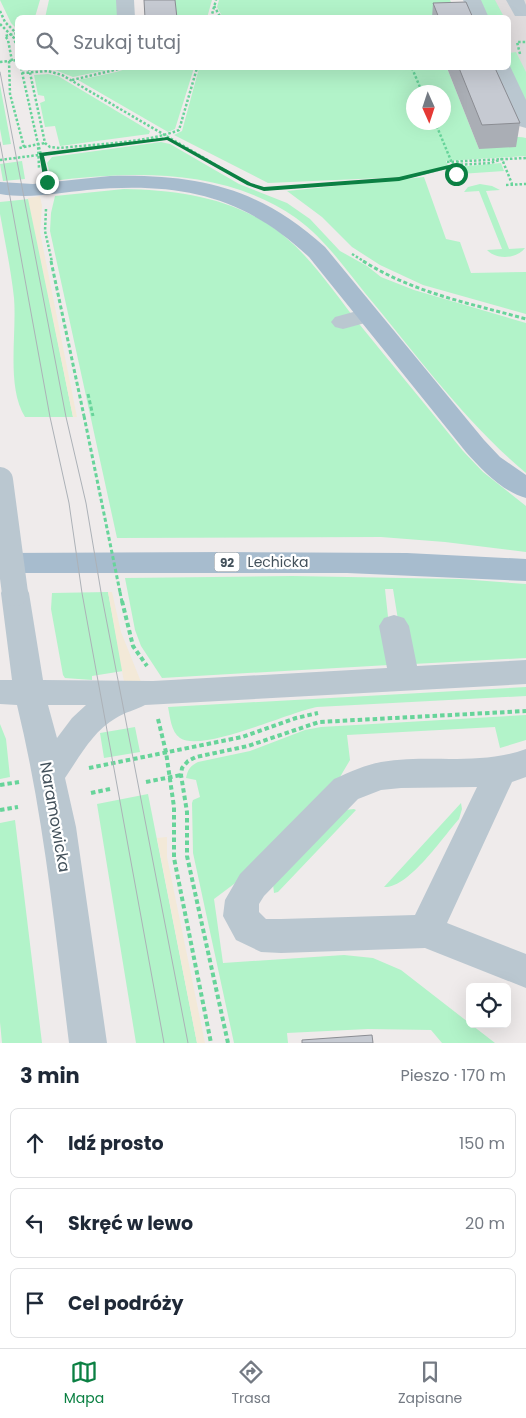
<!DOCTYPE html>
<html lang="pl">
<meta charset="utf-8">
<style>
:root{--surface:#fff;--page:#f6f6f7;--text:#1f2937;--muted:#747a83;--line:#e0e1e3;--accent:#0b8043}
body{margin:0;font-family:Poppins,sans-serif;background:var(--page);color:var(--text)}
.controls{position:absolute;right:15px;bottom:15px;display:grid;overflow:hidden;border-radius:8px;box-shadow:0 5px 20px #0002}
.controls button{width:45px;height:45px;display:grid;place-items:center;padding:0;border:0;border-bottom:1px solid var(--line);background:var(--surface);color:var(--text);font:25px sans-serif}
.compass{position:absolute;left:406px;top:85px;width:45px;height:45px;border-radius:50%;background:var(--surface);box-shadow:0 5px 20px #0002;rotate:177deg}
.stop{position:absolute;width:15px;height:15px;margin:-11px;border:4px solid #0b8043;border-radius:50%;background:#fff}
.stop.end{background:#0b8043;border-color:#fff;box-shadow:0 1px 5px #0008}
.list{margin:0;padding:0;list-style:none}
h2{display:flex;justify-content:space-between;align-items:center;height:65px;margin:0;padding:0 20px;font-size:21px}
h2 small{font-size:16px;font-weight:400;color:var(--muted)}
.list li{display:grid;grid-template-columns:32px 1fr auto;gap:15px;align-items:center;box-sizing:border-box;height:70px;margin:0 10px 10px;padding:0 10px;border:1px solid var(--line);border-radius:8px}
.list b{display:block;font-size:19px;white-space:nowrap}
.list em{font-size:16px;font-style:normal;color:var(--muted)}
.icon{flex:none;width:28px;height:28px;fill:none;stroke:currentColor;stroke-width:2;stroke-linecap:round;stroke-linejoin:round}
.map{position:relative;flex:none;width:526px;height:1043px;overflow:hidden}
.search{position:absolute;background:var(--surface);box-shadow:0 5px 20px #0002;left:15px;right:15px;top:15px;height:55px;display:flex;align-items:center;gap:12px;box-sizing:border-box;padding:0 18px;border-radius:8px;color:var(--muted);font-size:19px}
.sheet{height:305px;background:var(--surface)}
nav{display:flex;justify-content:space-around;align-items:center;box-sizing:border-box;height:70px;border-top:1px solid var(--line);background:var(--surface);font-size:14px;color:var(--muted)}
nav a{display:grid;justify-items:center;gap:2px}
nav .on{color:var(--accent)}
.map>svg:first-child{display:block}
.education{fill:#e0dcdd}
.green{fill:#b2f3c9;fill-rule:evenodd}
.sand{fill:#f3e9d8}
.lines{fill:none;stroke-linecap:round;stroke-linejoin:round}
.path-far2{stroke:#67d49a;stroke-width:2.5;stroke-dasharray:2.5 2;stroke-linecap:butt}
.path-far1{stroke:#67d49a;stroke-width:3;stroke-dasharray:4 2.5;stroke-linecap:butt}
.path{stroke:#67d49a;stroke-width:4;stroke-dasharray:4.5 3;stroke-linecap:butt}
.minor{fill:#bac7d0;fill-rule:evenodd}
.major{fill:#a7bcce;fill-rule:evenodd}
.tram{stroke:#acb1b7;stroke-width:1}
.path-bridge{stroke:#67d49a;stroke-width:3;stroke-dasharray:4 2.5;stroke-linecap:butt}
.minor-bridge{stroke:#bac7d0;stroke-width:26}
.wall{fill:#aaaeb5}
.building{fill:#c6cad2;stroke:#8b8d93}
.route{fill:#0b8043}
.labels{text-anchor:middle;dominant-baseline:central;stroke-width:4.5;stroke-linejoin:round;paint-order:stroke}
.shield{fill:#fff;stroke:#7b848c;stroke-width:1}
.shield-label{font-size:12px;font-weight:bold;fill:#42505a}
.street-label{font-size:14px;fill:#42505a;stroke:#fff}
.near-street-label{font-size:16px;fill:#42505a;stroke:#fff}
</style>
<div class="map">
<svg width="526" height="1043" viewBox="0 0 526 1043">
<rect width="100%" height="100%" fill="#efebeb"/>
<path class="education" d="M485,0H526V92L509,54L508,18L492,17Z"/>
<path class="green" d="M0,0H40L35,17L18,18L17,29L11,23Z
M49,0H119L120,17L45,18Z
M173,0H212L207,18L175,17Z
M219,0H450L458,16L223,18L217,7Z
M477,0H495L504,17H485Z
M516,52L526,72V107L508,68L509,53Z
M35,68H117L73,77L55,70L37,69Z
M129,68H194L175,129L168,132L78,80L116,72Z
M199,68H447L479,149C494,144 511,134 526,138V156L446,161L448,166L404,177L268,183L174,135L182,131ZM414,92H444V122H414Z
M48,74L58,76L150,131L149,134L60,146L55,126L45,127L40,103L45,101L44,96L38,95L34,75Z
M0,85L11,144L3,145L0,129Z
M161,142L170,144L239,184L287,203L310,219L340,251L367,266L381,277L414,290L526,323V473C465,422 416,354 365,293C344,267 324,238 296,218C224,168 134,171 52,181L47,163L52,157Z
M22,161L25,179L3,181L0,164Z
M501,163L504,171L460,174L457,167Z
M424,177L446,239L460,242L471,273L526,272V314L423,285L380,265L352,247L322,217L287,191Z
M480,184L492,186L500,190L486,191L509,249L525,248C517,259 496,260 487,250L502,249L479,191L464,192L468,187Z
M124,189C172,190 221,196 263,221C304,245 331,289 360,325C394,367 429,409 463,451L483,472L526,506V552L445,542L381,537L117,538L50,231L51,213L55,196Z
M29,199L73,417H25C6,386 17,334 14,298C11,270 5,242 0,214V202Z
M292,576L460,579L526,584V658L413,664L399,626L393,589H385L389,626V665L162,678L141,646L135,630L125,578Z
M108,592L123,671L92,676V680L65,678L63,675L51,609L52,593Z
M526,687V696L317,707C289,712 202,753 180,738C171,732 170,716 168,707Z
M526,715V740L500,748L495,727L347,735L350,760L340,777L238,881L214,899L223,963L344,955L373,958L401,970L495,1043H442L431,1030L368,1029L287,1033L288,1043H234L193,853L192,803L193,800L200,797L196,780L186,778C188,769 190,766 198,762L250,751L305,730L321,727Z
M0,724L6,739L10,777L0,779Z
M135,727L140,752L104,758L100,733Z
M148,794L197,1043H136L97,804Z
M461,803L462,809L459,819C443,837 408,889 384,887Z
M354,809L356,810L278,892L274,893L273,884L345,810Z
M15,820L42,1043H2L0,1022V823Z"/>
<path class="sand" d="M40,196L42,206L40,232L77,417H73L28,199V198Z
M108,592H112L121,632L141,682H124Z
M167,837V857L205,1043H197L157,838Z"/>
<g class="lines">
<path class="path-far2" d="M214,6L221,18
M0,11L5,22L17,34
M211,18L216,0
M0,24L14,38L18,51
M520,54L517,42H526
M9,61L10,94L24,147L19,148
M12,61L8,40L5,36L18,33
M0,62L18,60
M21,68L38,144L39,168
M29,68L45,143L50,147L60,148C96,144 146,143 179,130L197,68
M412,68L422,92
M22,73L48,71L62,75L228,172
M72,80L123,68
M435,122L459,180
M24,147L45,143
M39,147L44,168
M0,160L168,138
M447,162L526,158
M456,165L491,163L502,159L512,184
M506,185L526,184
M267,189L399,179L450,167L456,165L458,161
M46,209L45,231L52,262
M352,254L365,262"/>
<path class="path-far1" d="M51,261L84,416
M363,261C414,293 469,303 526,319
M88,394L93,416
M120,592L122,602"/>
<path class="path" d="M122,601L133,646L147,666
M158,719L166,752L174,807V858L211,1043
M89,768L242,737L296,718L318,713
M146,782L181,775
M0,785L19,782
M91,793L110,789
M0,810L18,807
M228,1043L187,856V812L181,775L182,768L188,761L196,757L248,746L319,722L526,711"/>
<path class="minor" d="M116,0H134L135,18H117Z
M463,0H481L489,18H471Z
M506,0H524L526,5V16H515Z
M509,64L526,100V128L519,126L516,122L493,68H508Z
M368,308L376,310L380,315L376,320L343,329L335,327L331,322L335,317Z
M15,582L25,585L29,593L43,680L153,681L387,668L379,626L384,618L394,615L404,618L409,626L417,666L526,660V684L145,705C136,710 125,712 116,718C93,731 80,756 65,778L76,827L107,1043H69C55,930 44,816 17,705L0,704V680H12L1,593L5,585ZM48,705H86L72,718L57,738Z
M526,749V777L512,782L447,923L526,954V988L425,948L281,953L261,952L236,940L223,916L225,900L240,874L334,779C350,772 365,765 381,762C430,754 479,766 526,749ZM477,787L415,915L281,919H266L259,912V904L264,896L358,799L381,790L401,788Z"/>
<path class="major" d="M110,176C197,174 259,187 325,247L484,440L500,457L526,475V498C503,492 482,470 466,452L309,257C242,194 177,182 87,190C58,193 30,199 0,194V182L33,184Z
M228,552L407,553L526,559V581L347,573H0V553Z"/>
<path class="tram" d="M0,72L66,417L86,503L101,592L188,1043
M0,142L50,417L69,503L82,593L164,1043"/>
<path class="path-bridge" d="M84,416L120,592"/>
<path class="minor-bridge" d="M0,480L15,593"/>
</g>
<path class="wall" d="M433,3L473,18H432Z
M447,68H495L520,123L516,147L479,149Z"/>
<path class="building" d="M144,0H175L177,18H145Z
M466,2L473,18H439L433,3Z
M459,68H495L520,123L482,125Z
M372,1035L373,1043H302V1040Z"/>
<path class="route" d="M168,137L251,183L264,187L399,177L453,164L456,166L459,174L454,175L451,168L399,181L264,191L247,185L167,140L44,156L50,182L47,184L44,182L39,153Z"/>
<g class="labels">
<rect class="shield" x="214.5" y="552.5" width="25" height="19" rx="4"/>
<g class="shield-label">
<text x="227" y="562">92</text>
</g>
<g class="street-label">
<text x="278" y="562">Lechicka</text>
</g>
<g class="near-street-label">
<text transform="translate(55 817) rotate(80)">Naramowicka</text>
</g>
</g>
</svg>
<div class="controls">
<button><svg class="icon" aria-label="locate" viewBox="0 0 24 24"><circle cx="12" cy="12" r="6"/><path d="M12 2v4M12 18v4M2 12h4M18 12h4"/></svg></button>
</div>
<svg class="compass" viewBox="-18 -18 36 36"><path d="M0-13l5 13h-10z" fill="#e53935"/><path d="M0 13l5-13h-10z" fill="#747a83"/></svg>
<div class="stop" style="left:456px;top:174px"></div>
<div class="stop end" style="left:47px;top:182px"></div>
<div class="search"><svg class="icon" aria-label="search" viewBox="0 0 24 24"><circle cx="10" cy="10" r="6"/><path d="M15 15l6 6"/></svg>Szukaj tutaj</div>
</div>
<section class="sheet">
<h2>3 min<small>Pieszo · 170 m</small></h2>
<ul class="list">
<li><svg class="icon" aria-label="ahead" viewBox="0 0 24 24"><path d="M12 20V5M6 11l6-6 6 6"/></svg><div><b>Idź prosto</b></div><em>150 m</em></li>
<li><svg class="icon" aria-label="left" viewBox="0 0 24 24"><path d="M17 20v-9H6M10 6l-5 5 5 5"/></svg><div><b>Skręć w lewo</b></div><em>20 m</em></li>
<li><svg class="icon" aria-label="arrive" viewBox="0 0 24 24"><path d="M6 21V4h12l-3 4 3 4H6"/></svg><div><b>Cel podróży</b></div></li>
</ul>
</section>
<nav>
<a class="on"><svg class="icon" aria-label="map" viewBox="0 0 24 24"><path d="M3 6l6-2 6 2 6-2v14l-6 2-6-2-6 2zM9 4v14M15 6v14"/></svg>Mapa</a>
<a><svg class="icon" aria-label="directions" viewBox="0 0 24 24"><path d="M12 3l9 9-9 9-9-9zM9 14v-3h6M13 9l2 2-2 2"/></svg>Trasa</a>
<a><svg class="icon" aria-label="saved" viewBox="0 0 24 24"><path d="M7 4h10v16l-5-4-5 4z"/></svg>Zapisane</a>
</nav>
